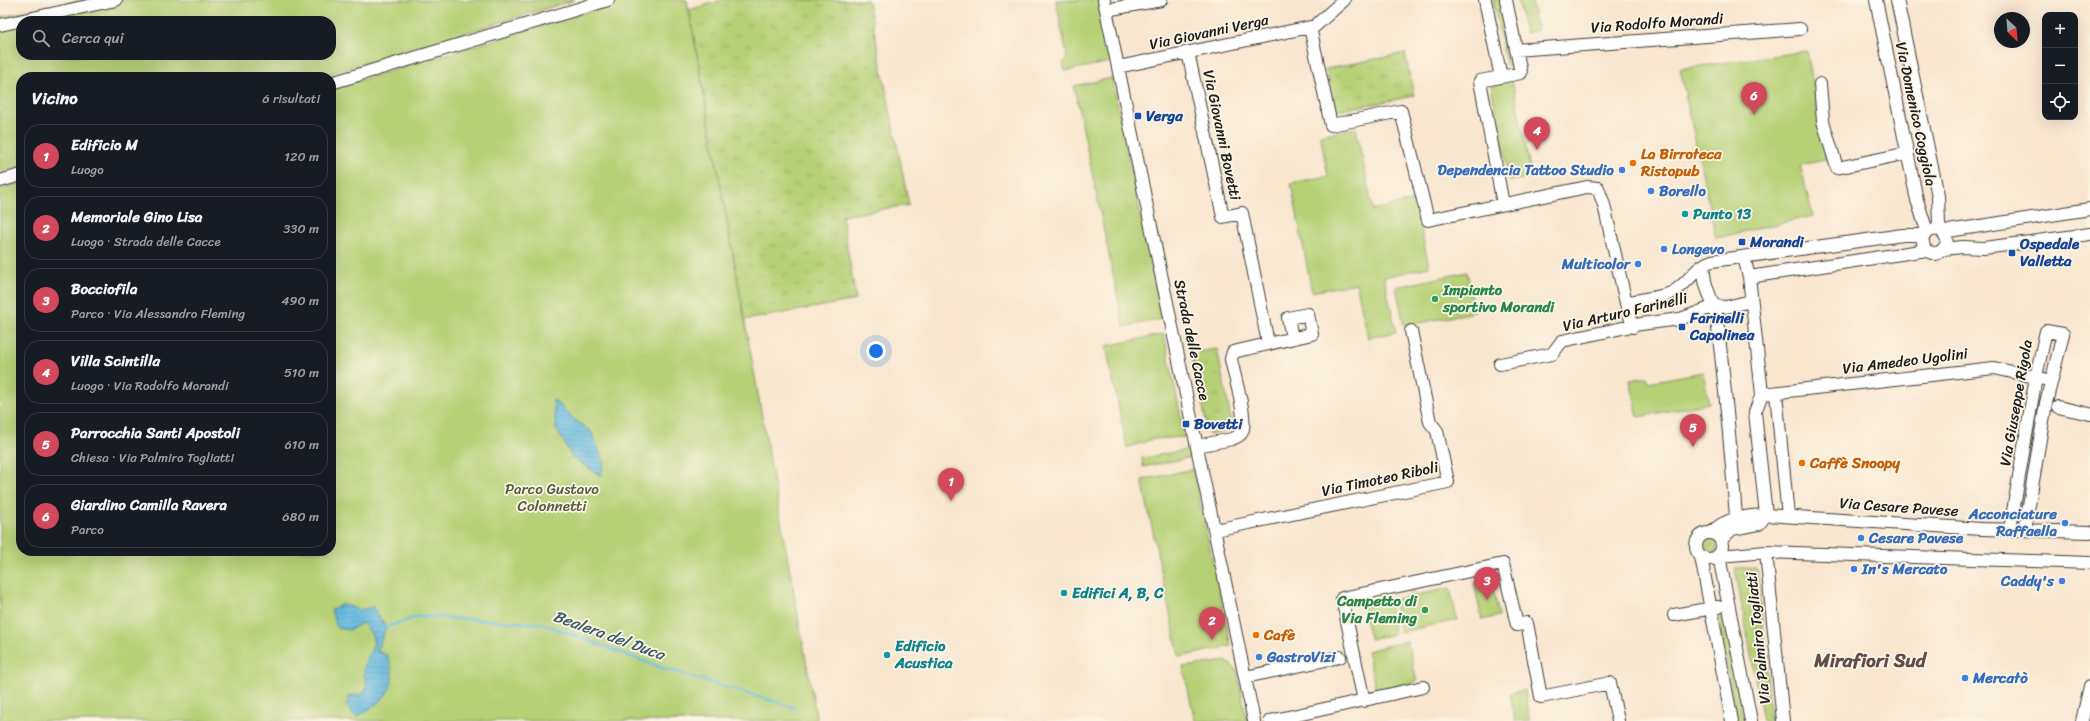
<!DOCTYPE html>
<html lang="it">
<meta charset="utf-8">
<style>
:root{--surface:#171b24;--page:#20242c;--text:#f1f3f6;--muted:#9ea1a6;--line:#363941;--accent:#d1495b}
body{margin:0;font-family:Sriracha,sans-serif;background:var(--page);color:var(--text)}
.controls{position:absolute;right:12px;top:12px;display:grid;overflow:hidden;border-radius:8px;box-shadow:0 4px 16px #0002}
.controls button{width:36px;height:36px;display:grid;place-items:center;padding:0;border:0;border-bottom:1px solid var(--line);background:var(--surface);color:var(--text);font:20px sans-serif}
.compass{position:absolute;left:1994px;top:12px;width:36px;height:36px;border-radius:50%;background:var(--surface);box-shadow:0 4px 16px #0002;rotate:154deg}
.you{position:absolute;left:876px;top:351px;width:14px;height:14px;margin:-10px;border:3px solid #fff;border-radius:50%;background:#1a73e8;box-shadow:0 0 0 6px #1a73e833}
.badge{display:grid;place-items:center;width:26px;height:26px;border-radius:50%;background:var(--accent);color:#fff;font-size:13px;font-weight:700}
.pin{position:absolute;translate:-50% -33px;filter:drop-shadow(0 1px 2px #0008)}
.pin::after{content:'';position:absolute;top:21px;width:14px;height:12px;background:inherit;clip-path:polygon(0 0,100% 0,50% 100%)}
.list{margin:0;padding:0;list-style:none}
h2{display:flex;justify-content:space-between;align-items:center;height:52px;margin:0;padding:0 16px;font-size:17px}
h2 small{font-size:13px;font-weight:400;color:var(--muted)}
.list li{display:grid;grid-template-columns:26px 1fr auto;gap:12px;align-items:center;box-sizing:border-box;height:64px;margin:0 8px 8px;padding:0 8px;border:1px solid var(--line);border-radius:16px}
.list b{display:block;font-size:15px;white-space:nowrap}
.list p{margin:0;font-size:13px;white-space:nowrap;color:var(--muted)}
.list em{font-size:13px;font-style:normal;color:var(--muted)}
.icon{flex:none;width:22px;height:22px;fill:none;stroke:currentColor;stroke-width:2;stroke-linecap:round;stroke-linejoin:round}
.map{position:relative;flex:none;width:2090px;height:721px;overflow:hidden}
.search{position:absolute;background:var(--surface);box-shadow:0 4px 16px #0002;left:16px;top:16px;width:320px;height:44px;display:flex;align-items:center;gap:10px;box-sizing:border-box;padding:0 14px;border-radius:16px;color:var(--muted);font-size:15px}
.panel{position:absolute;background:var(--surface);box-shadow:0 4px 16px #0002;left:16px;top:72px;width:320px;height:484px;border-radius:16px}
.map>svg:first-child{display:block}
.grass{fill:url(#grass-tufts);stroke:#697649}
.park{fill:#b6d076;stroke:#697649;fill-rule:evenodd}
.water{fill:url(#water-rules);stroke:#406b7e}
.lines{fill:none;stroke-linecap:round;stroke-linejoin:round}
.stream{stroke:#64bae0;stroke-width:2.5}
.minor-casing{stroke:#3d3a37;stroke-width:14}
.minor{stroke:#fff;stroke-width:12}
.transit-dot{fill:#1a4fb4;stroke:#fcf5e5;stroke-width:1.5}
.food-dot{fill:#e8710a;stroke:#fcf5e5;stroke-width:1.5}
.shop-dot{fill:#3f7fe0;stroke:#fcf5e5;stroke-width:1.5}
.culture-dot{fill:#0f9aa8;stroke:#fcf5e5;stroke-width:1.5}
.leisure-dot{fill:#2e9e5b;stroke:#fcf5e5;stroke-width:1.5}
.labels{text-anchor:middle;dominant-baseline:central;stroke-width:3.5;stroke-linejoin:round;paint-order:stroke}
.street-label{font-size:15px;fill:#1c1c1c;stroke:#fcf5e5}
.transit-label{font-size:15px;font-weight:bold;fill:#164399;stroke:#fcf5e5;text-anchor:start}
.food-label{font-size:15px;font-weight:bold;fill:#c56008;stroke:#fcf5e5;text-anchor:start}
.shop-label{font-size:15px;font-weight:bold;fill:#366cbe;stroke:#fcf5e5;text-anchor:start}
.culture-label{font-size:15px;font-weight:bold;fill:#0d838f;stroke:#fcf5e5;text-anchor:start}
.leisure-label{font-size:15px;font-weight:bold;fill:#27864d;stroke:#fcf5e5;text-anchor:start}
.park-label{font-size:15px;fill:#525b3c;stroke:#fcf5e5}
.water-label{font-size:16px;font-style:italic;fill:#395b6a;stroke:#fcf5e5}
.district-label{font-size:19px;font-weight:bold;fill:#624c4b;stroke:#fcf5e5}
</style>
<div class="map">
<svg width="2090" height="721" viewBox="0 0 2090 721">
<defs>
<pattern id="grass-tufts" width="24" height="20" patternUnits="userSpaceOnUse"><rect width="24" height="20" fill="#b6d076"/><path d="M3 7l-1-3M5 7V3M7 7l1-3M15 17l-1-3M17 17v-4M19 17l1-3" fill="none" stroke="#9cb266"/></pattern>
<pattern id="water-rules" width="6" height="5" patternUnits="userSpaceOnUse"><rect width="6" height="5" fill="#64bae0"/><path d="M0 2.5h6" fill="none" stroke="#569fc0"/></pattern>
</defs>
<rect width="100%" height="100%" fill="#fcf5e5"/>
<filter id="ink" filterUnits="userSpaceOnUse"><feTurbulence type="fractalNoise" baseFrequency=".025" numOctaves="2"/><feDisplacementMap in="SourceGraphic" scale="8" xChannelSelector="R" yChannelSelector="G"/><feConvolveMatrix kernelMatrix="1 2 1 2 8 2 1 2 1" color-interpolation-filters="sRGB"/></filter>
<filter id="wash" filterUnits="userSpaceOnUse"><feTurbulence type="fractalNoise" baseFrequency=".012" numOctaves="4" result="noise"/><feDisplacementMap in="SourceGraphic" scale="16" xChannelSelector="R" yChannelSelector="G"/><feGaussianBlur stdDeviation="0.9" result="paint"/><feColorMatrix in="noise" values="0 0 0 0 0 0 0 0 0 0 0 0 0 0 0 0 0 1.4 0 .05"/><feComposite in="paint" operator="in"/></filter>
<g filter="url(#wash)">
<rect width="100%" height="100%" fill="#f8e6cf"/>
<path class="grass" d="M722,0H868L909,205L842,216L856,300L745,320L689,10Z
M1493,0H1500L1513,63L1510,67L1506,64Z
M1518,0H1531L1538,30L1525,33Z
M1405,53L1414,96L1336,111L1326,69Z
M1217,349L1233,429L1209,435L1192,356L1199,355L1198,352Z
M1191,449L1193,457L1143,467L1142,458Z
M1701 546a8 8 0 1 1 16 0a8 8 0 1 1-16 0Z
M1735,568H1757L1771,721H1763Z
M1724,612L1744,721H1737L1717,613Z
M1525,690L1530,720L1515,721L1510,693Z"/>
<path class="park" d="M83,0H575L318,77H21V166L0,173V17ZM21,21H331V55H21Z
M627,0H687L817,721H0V189L21,182V551H331V89Z
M1056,0H1099L1111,62L1065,71L1063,63L1067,57Z
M1807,51L1826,160L1800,165L1813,216L1716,238L1680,69Z
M1112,78L1162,319L1124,327L1074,86Z
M1512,80L1532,177L1510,181L1491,86Z
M1356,128L1373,210L1415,200L1429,267L1384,277L1396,332L1368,338L1356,283L1312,292L1291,183L1328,176L1320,135Z
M1467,272L1475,312L1404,326L1396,287Z
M1164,334L1185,437L1153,439L1127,448L1106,346Z
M1703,372L1709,403L1638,417L1630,380L1647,377L1649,382Z
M1193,469L1231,646L1179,657L1142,480Z
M1491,579L1499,616L1482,620L1474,583Z
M1450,588L1457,620L1400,632L1393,600Z
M1388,599L1395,634L1370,639L1362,605Z
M1407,641L1417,682L1376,691L1367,651Z
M1226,661L1237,670L1247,721H1195L1183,667Z"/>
<path class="water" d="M553,399L576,421L591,431L604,462L601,476L572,457L556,428Z
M343,604L359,610L373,607L386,627L377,651L387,655C401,689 384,701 356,717L346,706L350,695H362L367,687C366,682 364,676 364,671C365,649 386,646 362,623L350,630L337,628L331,610Z"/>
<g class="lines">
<path class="stream" d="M386,627L420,616L544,624L659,667L796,708"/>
</g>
</g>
<g filter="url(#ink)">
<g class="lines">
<g class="minor-casing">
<path id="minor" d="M1104,0L1254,721
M1485,0L1501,77
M1876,0L1917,200L1925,225V235
M1897,0L1938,196L1939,224L1942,232
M1106,10L1161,0
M0,25L116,0
M1310,27L1331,125L1401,111L1428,220L1587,187L1598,188L1604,205L1626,303L1633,327
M1516,50L1800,29
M1188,52L1223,217L1242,213L1268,343
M1118,67L1315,26L1344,0
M331,83L608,0
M1820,84L1823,121L1837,168L1908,153
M0,181L21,175
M1503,204L1480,81L1521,73L1506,0
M1942,232L2090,209
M1944,249L1963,247L1984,248L2090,234
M1704,265C1702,286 1714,299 1717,320C1725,386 1731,451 1736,517
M1749,277L1920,251H1926L1936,254C1960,243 1938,216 1922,238L1924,247L1926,251
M1626,303C1640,299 1658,298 1671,293C1688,285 1695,266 1712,261L1903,235H1925
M1500,364L1552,354L1562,341L1641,324L1680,319L1715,306L1726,307L1751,301
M1776,393L1788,516
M1762,394L1994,368L2044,379
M2058,407L2090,414
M1197,446L1232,439C1237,437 1242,435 1243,429C1246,412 1234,376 1231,359L1233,352L1312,334L1308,314L1288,318L1292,338
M2010,529L2036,377L2046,331L2063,334L2046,403L2025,529
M1215,530L1448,482L1437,431L1430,422L1411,331
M1696 546a13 13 0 1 1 26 0a13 13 0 1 1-26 0Z
M1711,533C1726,517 1746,516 1766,515L1982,529L2090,532
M1721,540L1732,529L1759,524L1766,515L1755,412L1762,394L1749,277L1744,257
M1766,552L1783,721
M1719,556L1766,552L2090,563
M1719,556L1751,721
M1701,557L1732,721
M1674,615L1718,607
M1245,677L1340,657
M1364,701L1342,598L1503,564L1517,625L1527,623L1541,697L1610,683L1618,721
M1270,721L1423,687
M2082,721L2090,686"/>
</g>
<use href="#minor" class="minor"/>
</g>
</g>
<g class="transit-dot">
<rect x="1134" y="112" width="8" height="8" rx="2"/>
<rect x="1738" y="238" width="8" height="8" rx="2"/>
<rect x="2008" y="249" width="8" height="8" rx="2"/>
<rect x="1678" y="323" width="8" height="8" rx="2"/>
<rect x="1182" y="420" width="8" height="8" rx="2"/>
</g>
<g class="food-dot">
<circle cx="1633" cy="163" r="4"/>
<circle cx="1802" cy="463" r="4"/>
<circle cx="1256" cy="635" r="4"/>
</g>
<g class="shop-dot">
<circle cx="1622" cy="170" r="4"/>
<circle cx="1651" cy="191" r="4"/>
<circle cx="1664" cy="249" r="4"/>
<circle cx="1638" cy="264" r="4"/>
<circle cx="2065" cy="523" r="4"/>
<circle cx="1861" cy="538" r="4"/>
<circle cx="1854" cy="569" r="4"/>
<circle cx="2062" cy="581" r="4"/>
<circle cx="1259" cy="657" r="4"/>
<circle cx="1965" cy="678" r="4"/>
</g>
<g class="culture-dot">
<circle cx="1685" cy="214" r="4"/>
<circle cx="1064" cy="593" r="4"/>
<circle cx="887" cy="655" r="4"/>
</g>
<g class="leisure-dot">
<circle cx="1435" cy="299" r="4"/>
<circle cx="1425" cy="610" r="4"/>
</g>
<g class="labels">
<g class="street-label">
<text transform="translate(1657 23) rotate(-4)">Via Rodolfo Morandi</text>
<text transform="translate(1209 32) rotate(-12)">Via Giovanni Verga</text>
<text transform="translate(1916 114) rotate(78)">Via Domenico Coggiola</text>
<text transform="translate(1222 135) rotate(78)">Via Giovanni Bovetti</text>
<text transform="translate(1625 312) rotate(-13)">Via Arturo Farinelli</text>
<text transform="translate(1192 340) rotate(78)">Strada delle Cacce</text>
<text transform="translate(1905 361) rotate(-7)">Via Amedeo Ugolini</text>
<text transform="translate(2016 403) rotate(-80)">Via Giuseppe Rigola</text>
<text transform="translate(1380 479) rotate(-12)">Via Timoteo Riboli</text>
<text transform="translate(1899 507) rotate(4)">Via Cesare Pavese</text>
<text transform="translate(1758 638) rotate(-96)">Via Palmiro Togliatti</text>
</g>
<g class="transit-label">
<text x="1146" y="116">Verga</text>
<text x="1750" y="242">Morandi</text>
<text x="2020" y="244">Ospedale<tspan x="2020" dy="17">Valletta</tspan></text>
<text x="1690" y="318">Farinelli<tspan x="1690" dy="17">Capolinea</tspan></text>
<text x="1194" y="424">Bovetti</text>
</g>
<g class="food-label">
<text x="1641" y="154">La Birroteca<tspan x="1641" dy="17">Ristopub</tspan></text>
<text x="1810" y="463">Caffè Snoopy</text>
<text x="1264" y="635">Cafè</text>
</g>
<g class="shop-label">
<text x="1614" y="170" text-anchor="end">Dependencia Tattoo Studio</text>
<text x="1659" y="191">Borello</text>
<text x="1672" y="249">Longevo</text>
<text x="1630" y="264" text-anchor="end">Multicolor</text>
<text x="2057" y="514" text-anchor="end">Acconciature<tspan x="2057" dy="17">Raffaella</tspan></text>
<text x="1869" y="538">Cesare Pavese</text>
<text x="1862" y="569">In's Mercato</text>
<text x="2054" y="581" text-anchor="end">Caddy's</text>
<text x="1267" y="657">GastroVizi</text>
<text x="1973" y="678">Mercatò</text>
</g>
<g class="culture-label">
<text x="1693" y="214">Punto 13</text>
<text x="1072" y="593">Edifici A, B, C</text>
<text x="895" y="646">Edificio<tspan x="895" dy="17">Acustica</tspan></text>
</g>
<g class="leisure-label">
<text x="1443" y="290">Impianto<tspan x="1443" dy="17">sportivo Morandi</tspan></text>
<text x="1417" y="601" text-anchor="end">Campetto di<tspan x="1417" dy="17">Via Fleming</tspan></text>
</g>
<g class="park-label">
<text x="552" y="489">Parco Gustavo<tspan x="552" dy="17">Colonnetti</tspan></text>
</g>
<g class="water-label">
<text transform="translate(609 635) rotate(20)">Bealera del Duca</text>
</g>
<g class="district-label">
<text x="1870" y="660">Mirafiori Sud</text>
</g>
</g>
</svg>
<div class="controls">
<button>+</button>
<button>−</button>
<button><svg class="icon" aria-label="locate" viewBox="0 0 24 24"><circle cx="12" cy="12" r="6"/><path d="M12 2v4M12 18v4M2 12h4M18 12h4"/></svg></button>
</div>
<svg class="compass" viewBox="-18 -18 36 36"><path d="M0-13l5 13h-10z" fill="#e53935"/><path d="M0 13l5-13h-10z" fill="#9ea1a6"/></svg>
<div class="you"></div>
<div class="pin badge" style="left:951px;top:501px">1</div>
<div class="pin badge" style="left:1212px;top:640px">2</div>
<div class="pin badge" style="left:1487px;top:600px">3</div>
<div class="pin badge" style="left:1537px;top:150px">4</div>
<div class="pin badge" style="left:1693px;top:447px">5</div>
<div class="pin badge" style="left:1754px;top:115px">6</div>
<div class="search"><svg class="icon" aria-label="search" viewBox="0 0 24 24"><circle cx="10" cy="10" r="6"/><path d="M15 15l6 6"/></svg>Cerca qui</div>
<section class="panel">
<h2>Vicino<small>6 risultati</small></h2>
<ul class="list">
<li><span class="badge">1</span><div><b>Edificio M</b><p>Luogo</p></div><em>120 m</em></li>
<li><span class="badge">2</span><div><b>Memoriale Gino Lisa</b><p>Luogo · Strada delle Cacce</p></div><em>330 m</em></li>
<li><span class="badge">3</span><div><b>Bocciofila</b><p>Parco · Via Alessandro Fleming</p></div><em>490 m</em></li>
<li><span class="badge">4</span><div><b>Villa Scintilla</b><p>Luogo · Via Rodolfo Morandi</p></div><em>510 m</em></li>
<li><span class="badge">5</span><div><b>Parrocchia Santi Apostoli</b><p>Chiesa · Via Palmiro Togliatti</p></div><em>610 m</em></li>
<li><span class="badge">6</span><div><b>Giardino Camilla Ravera</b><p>Parco</p></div><em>680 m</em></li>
</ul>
</section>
</div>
